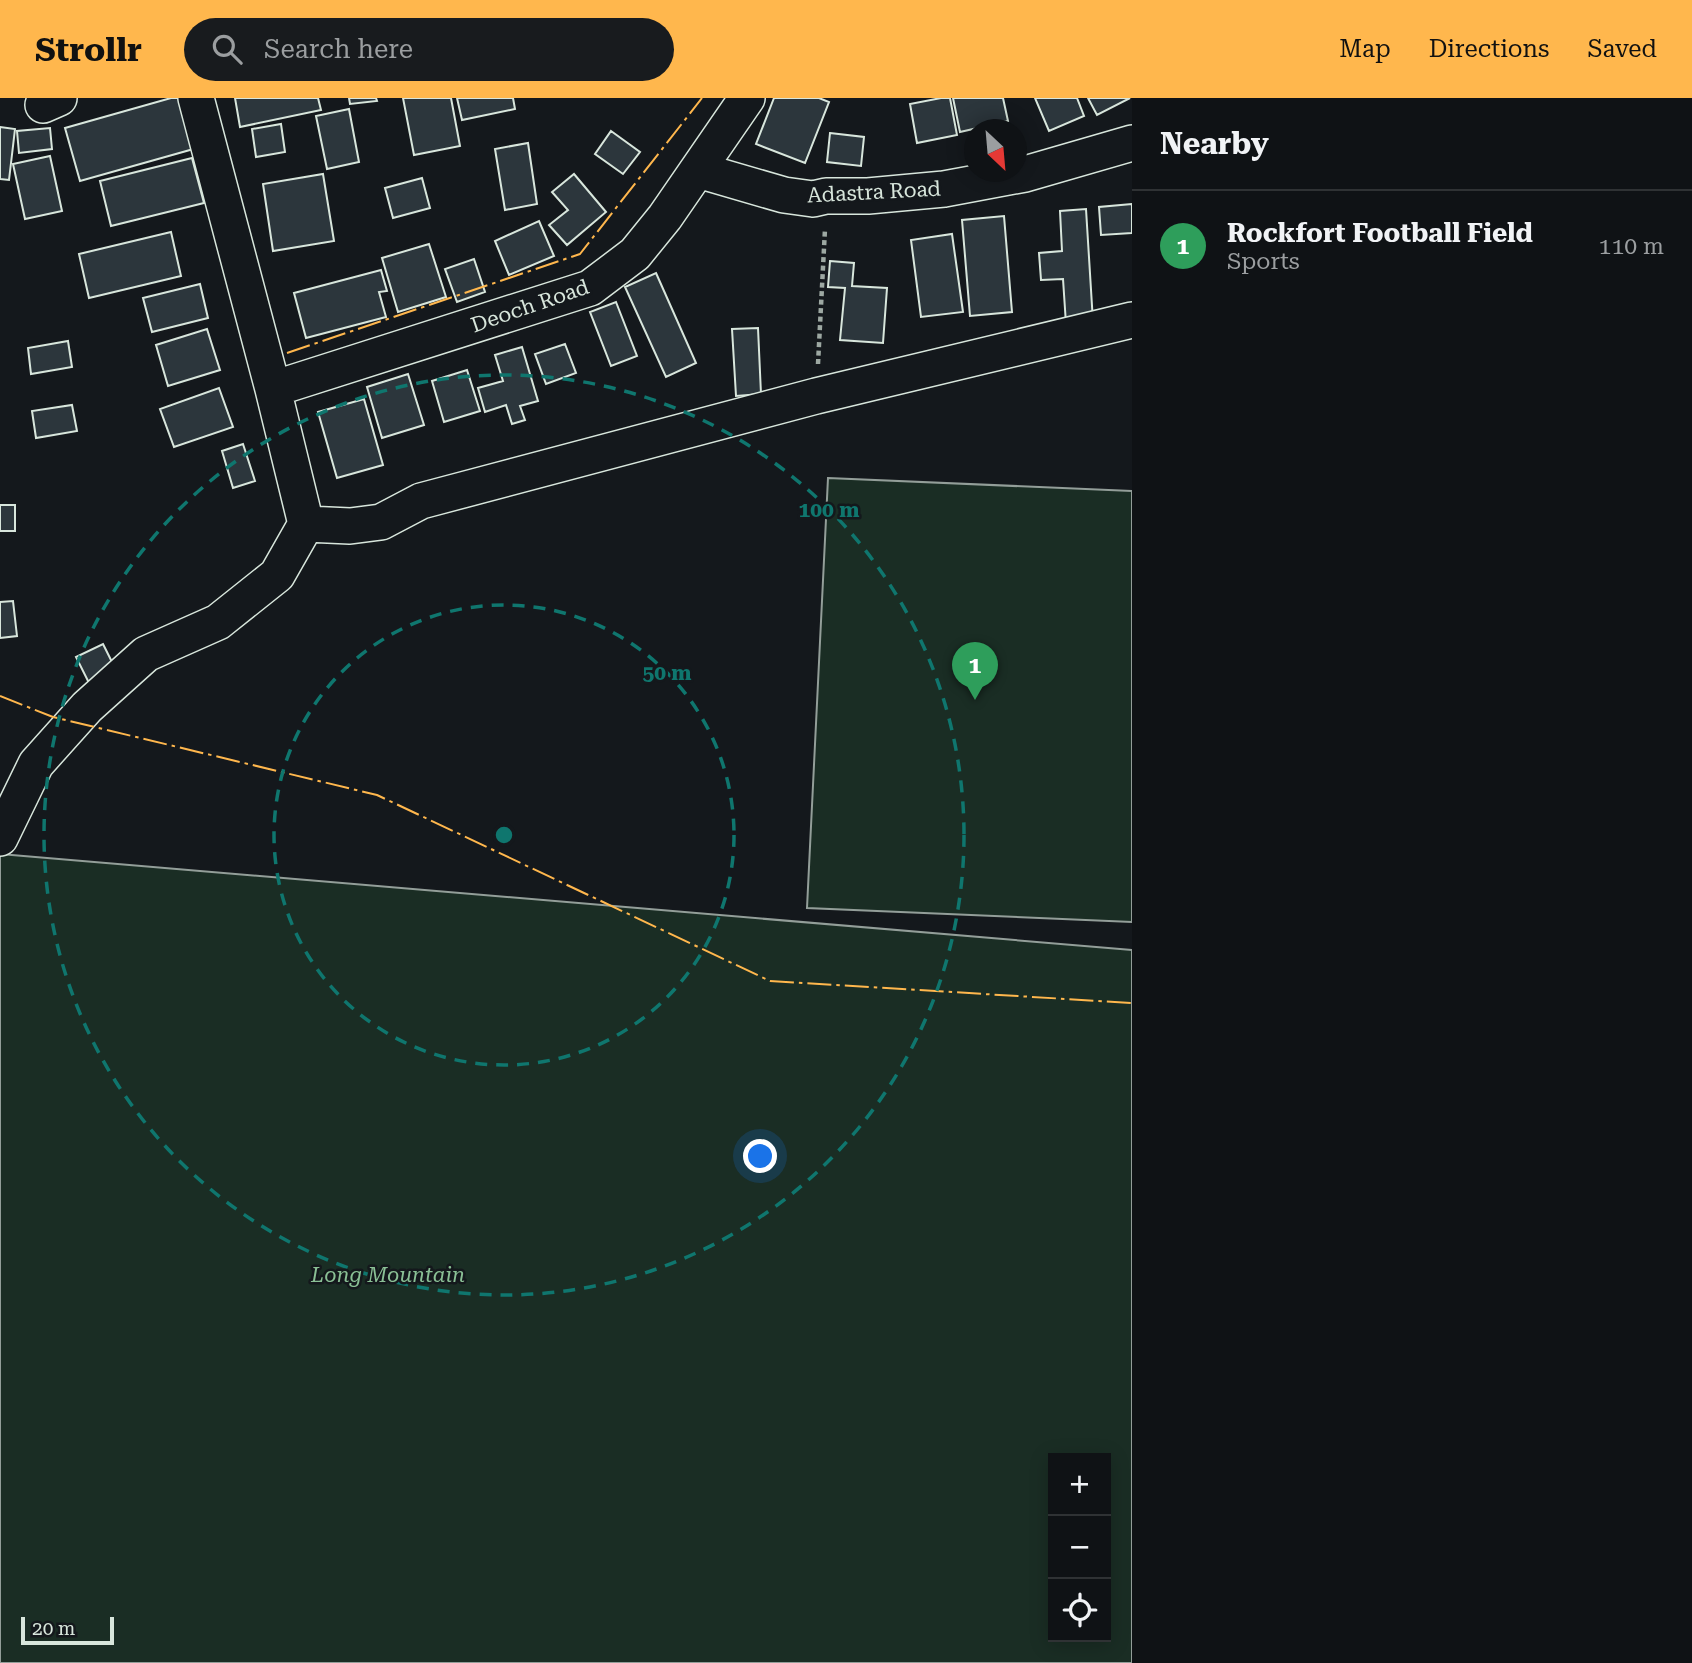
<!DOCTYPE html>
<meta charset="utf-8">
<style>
:root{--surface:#0f1215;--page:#181b1e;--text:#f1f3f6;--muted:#9b9ea0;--line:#2f3234;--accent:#ffb74d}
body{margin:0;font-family:"Roboto Serif",serif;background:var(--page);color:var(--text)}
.controls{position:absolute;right:21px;bottom:21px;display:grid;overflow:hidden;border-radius:0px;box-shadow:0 4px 18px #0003}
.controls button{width:63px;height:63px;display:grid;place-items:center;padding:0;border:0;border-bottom:2px solid var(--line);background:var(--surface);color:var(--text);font:35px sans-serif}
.compass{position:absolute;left:964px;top:21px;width:63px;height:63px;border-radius:50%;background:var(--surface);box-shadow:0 4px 18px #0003;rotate:154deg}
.scale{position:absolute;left:21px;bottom:18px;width:93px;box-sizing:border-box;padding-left:7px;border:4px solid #d8e6dc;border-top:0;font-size:19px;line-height:24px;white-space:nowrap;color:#d8e6dc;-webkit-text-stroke:5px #14181c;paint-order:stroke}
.you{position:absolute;left:761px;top:1059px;width:24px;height:24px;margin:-18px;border:5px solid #fff;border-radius:50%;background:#1a73e8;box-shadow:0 0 0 10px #1a73e833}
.badge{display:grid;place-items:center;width:46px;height:46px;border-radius:50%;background:var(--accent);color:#fff;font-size:23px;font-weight:700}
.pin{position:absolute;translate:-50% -58px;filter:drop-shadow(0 2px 4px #0008)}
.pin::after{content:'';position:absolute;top:37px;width:24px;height:21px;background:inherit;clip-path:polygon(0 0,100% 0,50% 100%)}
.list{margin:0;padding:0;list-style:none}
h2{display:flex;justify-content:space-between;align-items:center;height:91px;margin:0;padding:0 28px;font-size:30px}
h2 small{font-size:23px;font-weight:400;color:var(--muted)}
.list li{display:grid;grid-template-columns:46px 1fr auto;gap:21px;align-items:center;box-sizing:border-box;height:112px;padding:0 28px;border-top:2px solid var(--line)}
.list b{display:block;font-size:26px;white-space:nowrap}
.list p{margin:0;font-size:23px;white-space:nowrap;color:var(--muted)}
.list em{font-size:23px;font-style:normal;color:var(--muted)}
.icon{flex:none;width:38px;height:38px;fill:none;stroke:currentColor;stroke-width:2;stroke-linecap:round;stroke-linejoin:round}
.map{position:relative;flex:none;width:1132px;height:1565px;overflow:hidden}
header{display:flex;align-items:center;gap:42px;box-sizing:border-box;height:98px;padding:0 35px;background:var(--accent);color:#111}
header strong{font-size:33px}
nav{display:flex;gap:38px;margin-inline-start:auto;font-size:24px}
.search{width:490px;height:63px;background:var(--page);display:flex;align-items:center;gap:18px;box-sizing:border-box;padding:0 24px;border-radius:38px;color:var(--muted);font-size:26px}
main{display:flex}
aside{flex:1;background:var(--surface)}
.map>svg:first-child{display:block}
.green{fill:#1a2d24;stroke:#939e99;stroke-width:2;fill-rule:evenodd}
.building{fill:#2c363c;stroke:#d8e6dc;stroke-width:2}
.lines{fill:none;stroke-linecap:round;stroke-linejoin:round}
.minor-casing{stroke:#d8e6dc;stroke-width:38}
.path{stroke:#9da8a2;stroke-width:4.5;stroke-dasharray:5 3.5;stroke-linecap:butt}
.minor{stroke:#14181c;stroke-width:35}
.power{stroke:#ffb74d;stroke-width:2;stroke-dasharray:24 5 3.5 5;stroke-linecap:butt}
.ring{fill:none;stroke:#0f766e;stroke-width:3.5;stroke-dasharray:12 9}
.labels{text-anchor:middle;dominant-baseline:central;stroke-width:5;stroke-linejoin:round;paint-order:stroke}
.street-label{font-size:21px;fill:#d8e6dc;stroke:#14181c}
.park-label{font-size:21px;font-style:italic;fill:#8ac095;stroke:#14181c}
.centre{fill:#0f766e;stroke:#14181c;stroke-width:3.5}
.ring-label{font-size:21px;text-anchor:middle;font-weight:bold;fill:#0f766e;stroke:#14181c;stroke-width:5;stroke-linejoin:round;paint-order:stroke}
</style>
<header>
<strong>Strollr</strong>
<div class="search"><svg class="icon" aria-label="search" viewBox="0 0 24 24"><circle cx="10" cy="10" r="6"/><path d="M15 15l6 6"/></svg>Search here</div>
<nav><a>Map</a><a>Directions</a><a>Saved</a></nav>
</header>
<main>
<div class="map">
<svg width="1132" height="1565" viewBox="0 0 1132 1565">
<rect width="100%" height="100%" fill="#14181c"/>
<path class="green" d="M828,380L1132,393V824L807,810Z
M0,756L1132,852V1565H0ZM1053,1360H1106V1539H1053Z"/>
<path class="building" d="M171,0H183L197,50L80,83L65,30Z
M235,0H318L321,12L240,29Z
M349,0H376L377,3L350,6Z
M403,0H451L460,48L414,57Z
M457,0H513L515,11L462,22Z
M774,0H819L829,4L805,65L756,46Z
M941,0H950L957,37L917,45L910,6Z
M953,0H1003L1008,23L960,34Z
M1035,0H1077L1084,18L1049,33Z
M1088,0H1130L1097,17Z
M349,11L359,64L327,71L316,18Z
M281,26L285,54L256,59L252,31Z
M0,29L15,31L9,82L0,81Z
M50,30L52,51L19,55L17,33Z
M611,33L640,54L623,76L595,56Z
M830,35L864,39L861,68L827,64Z
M528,45L537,106L505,112L495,51Z
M50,58L62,113L25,121L13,66Z
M192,60L204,105L111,128L100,83Z
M323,76L334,143L273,153L263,86Z
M574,76L606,114L567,147L549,127L568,112L552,94Z
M422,80L430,110L393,120L385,90Z
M1132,106V135L1101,137L1099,109Z
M1086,111L1093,224L1066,226L1063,181L1041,182L1039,155L1062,153L1060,113Z
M1004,118L1012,214L970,218L962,122Z
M539,123L554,158L509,177L495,143Z
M171,134L181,178L89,200L79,156Z
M952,136L963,214L921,219L911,142Z
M429,146L446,199L398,214L382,160Z
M474,161L485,194L457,204L445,171Z
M830,163L854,165L852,188L887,190L883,245L840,242L845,190L828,189Z
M381,172L387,193L379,194L386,219L306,240L294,195Z
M656,175L696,265L666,279L625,189Z
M200,186L208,220L152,234L143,200Z
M616,204L637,258L611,268L590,214Z
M758,230L761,296L736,298L732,231Z
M207,231L220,272L168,288L156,247Z
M68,243L72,269L31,276L28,250Z
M565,246L576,275L546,286L535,256Z
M522,249L538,303L520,308L525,322L512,326L506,307L485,314L478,290L503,283L495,257Z
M467,272L480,313L444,324L432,283Z
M408,276L424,327L382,340L367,289Z
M219,290L233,329L174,349L160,311Z
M364,301L383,367L337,380L318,314Z
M72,307L77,333L36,340L32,313Z
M243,346L255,383L233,390L222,353Z
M0,407H15V433H0Z
M13,503L17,538L0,540V504Z
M103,546L116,572L89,585L76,559Z"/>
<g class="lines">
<g class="minor-casing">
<path id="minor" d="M43,7L59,0
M698,72L784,97L813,101L826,98H868L944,91L1025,76L1132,45
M273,291L590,190L635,156L665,119L747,0
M306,426L350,428L381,424L421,403L816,298L1132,222
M0,740L36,666L87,609L146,556L218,524L277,477L306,426L273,291L196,0"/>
</g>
<path class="path" d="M818,266L825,131"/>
<use href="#minor" class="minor"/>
<path class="power" d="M287,255L580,156L702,0
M0,598L53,619L377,697L770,883L1132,905"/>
</g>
<g class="ring">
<circle cx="504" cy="737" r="230"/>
<circle cx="504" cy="737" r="460"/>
</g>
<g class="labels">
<g class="street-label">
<text transform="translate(874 94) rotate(-3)">Adastra Road</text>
<text transform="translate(530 208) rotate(-19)">Deoch Road</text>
</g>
<g class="park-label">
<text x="388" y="1177">Long Mountain</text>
</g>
</g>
<circle cx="504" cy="737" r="10" class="centre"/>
<g class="ring-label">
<text x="829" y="419">100 m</text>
<text x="667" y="582">50 m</text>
</g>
</svg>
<div class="controls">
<button>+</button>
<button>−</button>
<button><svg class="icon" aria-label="locate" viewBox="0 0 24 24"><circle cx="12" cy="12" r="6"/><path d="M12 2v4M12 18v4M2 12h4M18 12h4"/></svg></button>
</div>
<svg class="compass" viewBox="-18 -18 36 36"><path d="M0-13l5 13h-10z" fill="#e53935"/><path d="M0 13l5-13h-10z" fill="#9b9ea0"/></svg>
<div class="scale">20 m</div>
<div class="you"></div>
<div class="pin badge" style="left:975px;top:602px;background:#2e9e5b">1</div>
</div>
<aside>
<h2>Nearby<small></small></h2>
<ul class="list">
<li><span class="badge" style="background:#2e9e5b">1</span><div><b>Rockfort Football Field</b><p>Sports</p></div><em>110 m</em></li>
</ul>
</aside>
</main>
